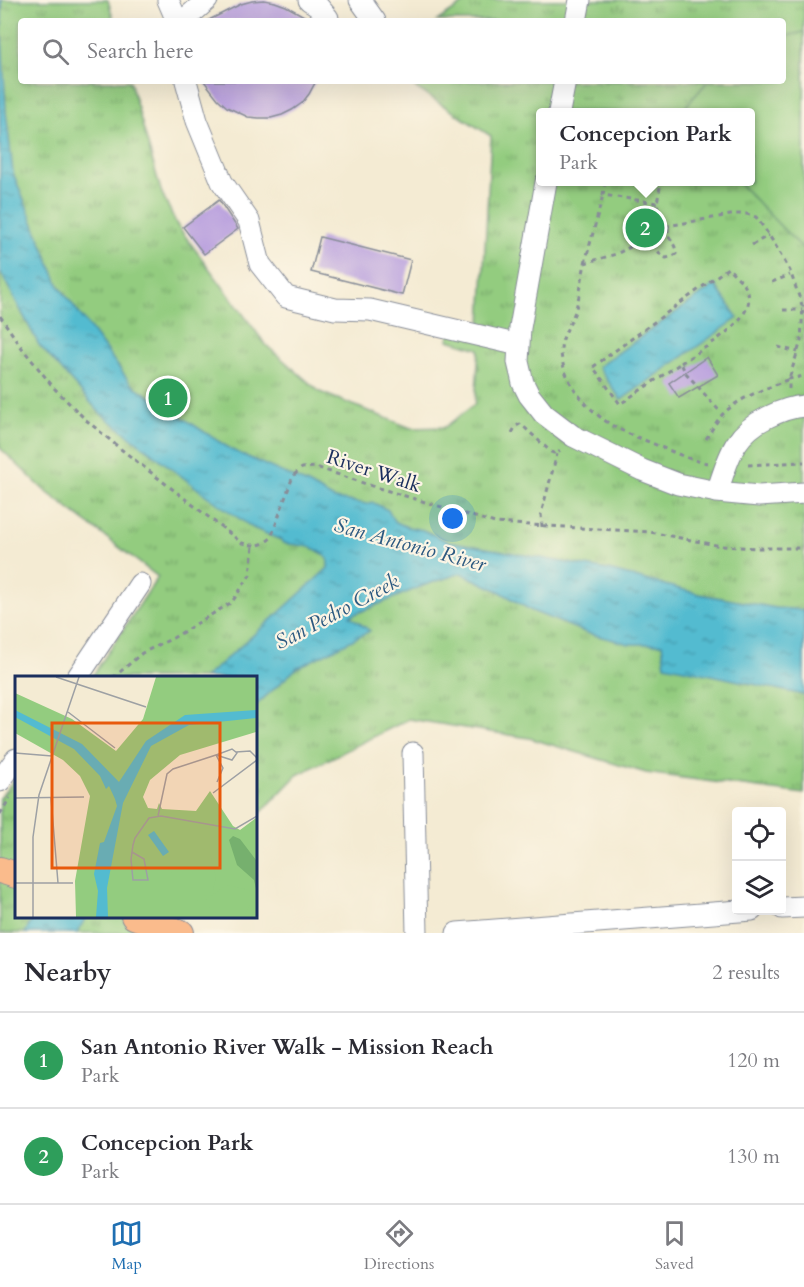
<!DOCTYPE html>
<style>
:root{--surface:#fff;--page:#f2f2f3;--text:#2b2b33;--muted:#7c7c81;--line:#e1e1e2;--accent:#1f6fb2}
body{margin:0;font-family:Cardo,serif;background:var(--page);color:var(--text)}
.controls{position:absolute;right:18px;bottom:18px;display:grid;overflow:hidden;border-radius:6px;box-shadow:0 6px 24px #0002}
.controls button{width:54px;height:54px;display:grid;place-items:center;padding:0;border:0;border-bottom:2px solid var(--line);background:var(--surface);color:var(--text);font:30px sans-serif}
.you{position:absolute;left:453px;top:519px;width:21px;height:21px;margin:-15px;border:4px solid #fff;border-radius:50%;background:#1a73e8;box-shadow:0 0 0 9px #1a73e833}
.badge{display:grid;place-items:center;width:39px;height:39px;border-radius:50%;background:var(--accent);color:#fff;font-size:20px;font-weight:700}
.pin{position:absolute;translate:-50% -50%;border:3px solid #fff;box-shadow:0 2px 6px #0006}
.popup{position:absolute;left:536px;top:108px;width:219px;height:78px;box-sizing:border-box;display:grid;place-content:center;border-radius:6px;background:var(--surface);filter:drop-shadow(0 2px 4px #0005);font-size:20px;white-space:nowrap;color:var(--muted)}
.popup b{font-size:22px;color:var(--text)}
.popup::after{content:'';position:absolute;left:50%;top:100%;margin-left:-12px;border:12px solid transparent;border-top-color:var(--surface)}
.list{margin:0;padding:0;list-style:none}
h2{display:flex;justify-content:space-between;align-items:center;height:78px;margin:0;padding:0 24px;font-size:26px}
h2 small{font-size:20px;font-weight:400;color:var(--muted)}
.list li{display:grid;grid-template-columns:39px 1fr auto;gap:18px;align-items:center;box-sizing:border-box;height:96px;padding:0 24px;border-top:2px solid var(--line)}
.list b{display:block;font-size:22px;white-space:nowrap}
.list p{margin:0;font-size:20px;white-space:nowrap;color:var(--muted)}
.list em{font-size:20px;font-style:normal;color:var(--muted)}
.icon{flex:none;width:33px;height:33px;fill:none;stroke:currentColor;stroke-width:2;stroke-linecap:round;stroke-linejoin:round}
.map{position:relative;flex:none;width:804px;height:933px;overflow:hidden}
.search{position:absolute;background:var(--surface);box-shadow:0 6px 24px #0002;left:18px;right:18px;top:18px;height:66px;display:flex;align-items:center;gap:15px;box-sizing:border-box;padding:0 21px;border-radius:6px;color:var(--muted);font-size:22px}
.sheet{height:270px;background:var(--surface)}
nav{display:flex;justify-content:space-around;align-items:center;box-sizing:border-box;height:84px;border-top:2px solid var(--line);background:var(--surface);font-size:16px;color:var(--muted)}
nav a{display:grid;justify-items:center;gap:3px}
nav .on{color:var(--accent)}
.map>svg:first-child{display:block}
.grass{fill:url(#grass-tufts);stroke:#577e6e;stroke-width:1.5;fill-rule:evenodd}
.garden{fill:#93cc7f;stroke:#577e6e;stroke-width:1.5}
.water{fill:url(#water-ripples);stroke:#377597;stroke-width:1.5}
.building{fill:#b89fde}
.lines{fill:none;stroke-linecap:round;stroke-linejoin:round}
.minor-casing{stroke:#888d98;stroke-width:23}
.major-casing{stroke:#888d98;stroke-width:28}
.path{stroke:#888d98;stroke-width:3;stroke-dasharray:4.5 4.5;stroke-linecap:butt}
.minor{stroke:#fff;stroke-width:21}
.major{stroke:#fabb8c;stroke-width:26}
.labels{text-anchor:middle;dominant-baseline:central;stroke-width:4.5;stroke-linejoin:round;paint-order:stroke}
.street-label{font-size:20px;fill:#1b2f5e;stroke:#fcf5e5}
.water-label{font-size:21px;font-style:italic;fill:#2c5980;stroke:#fcf5e5}
.inset-road{fill:none;stroke:#9da0a4;stroke-width:1.5}
.view{fill:#e8590c;fill-opacity:0.15;stroke:#e8590c;stroke-width:3}
.inset-edge{fill:none;stroke:#1b2f5e;stroke-width:3}
</style>
<div class="map">
<svg width="804" height="933" viewBox="0 0 804 933">
<defs>
<pattern id="grass-tufts" width="24" height="20" patternUnits="userSpaceOnUse" patternTransform="scale(1.5)"><rect width="24" height="20" fill="#93cc7f"/><path d="M3 7l-1-3M5 7V3M7 7l1-3M15 17l-1-3M17 17v-4M19 17l1-3" fill="none" stroke="#77a66b"/></pattern>
<pattern id="water-ripples" width="26" height="14" patternUnits="userSpaceOnUse" patternTransform="scale(1.5)"><rect width="26" height="14" fill="#53bbd0"/><path d="M2 4q2-2 4 0t4 0M15 11q2-2 4 0t4 0" fill="none" stroke="#4498ac"/></pattern>
</defs>
<rect width="100%" height="100%" fill="#fcf5e5"/>
<filter id="ink" filterUnits="userSpaceOnUse"><feTurbulence type="fractalNoise" baseFrequency=".0167" numOctaves="2"/><feDisplacementMap in="SourceGraphic" scale="12" xChannelSelector="R" yChannelSelector="G"/><feConvolveMatrix kernelMatrix="1 2 1 2 8 2 1 2 1" color-interpolation-filters="sRGB"/></filter>
<filter id="wash" filterUnits="userSpaceOnUse"><feTurbulence type="fractalNoise" baseFrequency=".008" numOctaves="4" result="noise"/><feDisplacementMap in="SourceGraphic" scale="24" xChannelSelector="R" yChannelSelector="G"/><feGaussianBlur stdDeviation="1.35" result="paint"/><feColorMatrix in="noise" values="0 0 0 0 0 0 0 0 0 0 0 0 0 0 0 0 0 1.4 0 .05"/><feComposite in="paint" operator="in"/></filter>
<g filter="url(#wash)">
<rect width="100%" height="100%" fill="#f4ebd3"/>
<path class="grass" d="M0,0H108L114,21H21V81H130L161,191L177,225L266,345L320,392L411,428L445,427L475,404L479,349L448,340L453,320L481,324L491,136L405,81H783V21H437L469,0H804V794L646,773L529,738L409,719L297,775L255,819V678H91L158,577L44,490L0,448ZM540,112H750V182H540Z
M16,777V916L177,917L166,933H0V798Z"/>
<path class="garden" d="M804,32V249L789,235L738,182H750V112H681L708,81H783V37Z"/>
<path class="water" d="M0,0H2V37L6,112L13,173L59,286L131,384L232,450L310,485L334,499L367,504L372,502L388,510L394,521L407,527L423,530L447,541L608,570L699,594L776,608L804,610V695L665,665L662,644H629L587,633L532,611L499,591L461,573L425,585L350,616L370,631L297,668L255,706V678H204L281,611L328,568V559C314,544 302,546 283,543L281,540L253,528L207,496L100,413L39,345L0,271Z
M715,285L738,318L621,400L598,367Z
M34,917V916L86,917L77,933H25Z"/>
<g id="blocks">
<path class="building" d="M264,0L275,2L286,6L313,21H207L241,4L252,1Z
M204,81H316L309,94L302,103L292,110L282,115L271,118H259L248,117L227,107L218,99Z
M219,200L238,229L204,254L183,227Z
M320,237L411,260L402,295L311,272Z
M707,357L718,375L679,398L669,383Z"/>
</g>
</g>
<g filter="url(#ink)">
<use href="#blocks" fill-opacity="0" stroke="#888d98" stroke-width="1.5"/>
<g class="lines">
<g class="minor-casing">
<path id="minor" d="M168,0L177,21
M309,0L317,5L328,18
M360,0L375,21
M183,21L207,0
M576,21L580,0
M186,81L197,121L222,182L249,221L260,264L286,297L335,309L370,310L519,345
M559,112L565,81
M546,182L520,328L518,362L523,383L529,395L544,414L573,436L642,470L678,484L717,492L759,496L804,493
M717,492C729,457 733,434 768,417C780,411 791,407 804,406
M77,678L140,584
M413,753L417,933
M0,781L16,759
M782,908L804,907
M457,933L752,910"/>
</g>
<g class="major-casing">
<path id="major" d="M0,870L16,875
M134,916L181,933"/>
</g>
<path class="path" d="M605,182L603,195L657,203
M661,227L657,203L661,182
M649,236L660,254L666,258L671,257L676,254C676,246 673,244 670,238C668,235 668,230 668,226
M752,245L769,235
M585,263L603,195
M772,282L790,275
M783,310H802
M0,316L22,348L54,388L86,420L122,450L242,543C255,546 260,547 271,538L293,476L302,468L316,467L372,486L495,523L650,532L721,546L759,548H804
M778,347L798,352
M681,363C700,350 756,321 748,293C746,284 735,275 728,268L593,367L620,404L681,363L685,372L723,415
M789,389V379L804,376
M512,433L516,426L520,424L523,426L551,452L557,454L560,451
M706,439C711,431 716,422 722,415C739,397 766,389 789,379L801,341L803,305
M708,463C692,461 676,453 661,447C643,439 623,433 607,422C584,406 562,379 561,351C561,335 572,323 576,308C580,294 582,278 585,263L616,254L646,239L661,227L736,214H747L756,217L764,228L774,243L790,271L802,305
M748,465L804,462
M542,527L541,514L557,454
M113,678L142,653L173,638L232,602L250,575L253,546
M0,814L10,798"/>
<use href="#minor" class="minor"/>
<use href="#major" class="major"/>
</g>
</g>
<g class="labels">
<g class="street-label">
<text transform="translate(374 471) rotate(18)">River Walk</text>
</g>
<g class="water-label">
<text transform="translate(410 545) rotate(15)">San Antonio River</text>
<text transform="translate(337 612) rotate(-28)">San Pedro Creek</text>
</g>
</g>
<g transform="translate(15 676)">
<rect width="242" height="242" fill="#f4ebd3"/>
<path d="M141,1H241V56L165,79L135,104L128,121L133,132L142,133L144,127L147,133L181,135L195,115L218,150L225,154L241,142V241H61L60,205L75,120L65,100L48,84L0,57V17L57,43L101,75L128,43Z" fill="#93cc7f"/>
<path d="M218,160L225,163L241,184V213L239,204L222,189L214,164Z" fill="#76b06e"/>
<path d="M184,169L195,178L201,201L198,214L183,225L156,196ZM212,209L234,214L238,223L229,241H205L187,226Z" fill="#93cc7f"/>
<path d="M0,34L67,68L104,106L131,65L170,39L242,34L241,42L174,49L136,70L108,127L92,212L93,241H81L83,215L79,198L85,167L89,166L102,130L100,123L94,110L91,113L85,100L59,73L0,41ZM139,155L154,176L148,180L133,159Z" fill="#53bbd0"/>
<path class="inset-road" d="M41,1L131,31M53,36L100,72M217,73L222,77L217,84L201,79ZM221,76L235,75L242,82M0,77L37,80M198,117L242,84M0,122L69,121M36,122L43,207M143,140L152,98L158,93L201,79L208,92L202,106M117,176L129,183L133,204H118L116,184L117,176L118,169L120,162L134,142L146,140L220,153L242,140M0,207H58M18,241V161L24,119L64,1"/>
<path class="view" d="M37,47H205V192H37Z"/>
<rect width="242" height="242" class="inset-edge"/>
</g>
</svg>
<div class="controls">
<button><svg class="icon" aria-label="locate" viewBox="0 0 24 24"><circle cx="12" cy="12" r="6"/><path d="M12 2v4M12 18v4M2 12h4M18 12h4"/></svg></button>
<button><svg class="icon" aria-label="layers" viewBox="0 0 24 24"><path d="M12 4l9 5-9 5-9-5zM3 14l9 5 9-5"/></svg></button>
</div>
<div class="you"></div>
<div class="pin badge" style="left:168px;top:398px;background:#2e9e5b">1</div>
<div class="pin badge" style="left:645px;top:228px;background:#2e9e5b">2</div>
<div class="popup"><b>Concepcion Park</b>Park</div>
<div class="search"><svg class="icon" aria-label="search" viewBox="0 0 24 24"><circle cx="10" cy="10" r="6"/><path d="M15 15l6 6"/></svg>Search here</div>
</div>
<section class="sheet">
<h2>Nearby<small>2 results</small></h2>
<ul class="list">
<li><span class="badge" style="background:#2e9e5b">1</span><div><b>San Antonio River Walk - Mission Reach</b><p>Park</p></div><em>120 m</em></li>
<li><span class="badge" style="background:#2e9e5b">2</span><div><b>Concepcion Park</b><p>Park</p></div><em>130 m</em></li>
</ul>
</section>
<nav>
<a class="on"><svg class="icon" aria-label="map" viewBox="0 0 24 24"><path d="M3 6l6-2 6 2 6-2v14l-6 2-6-2-6 2zM9 4v14M15 6v14"/></svg>Map</a>
<a><svg class="icon" aria-label="directions" viewBox="0 0 24 24"><path d="M12 3l9 9-9 9-9-9zM9 14v-3h6M13 9l2 2-2 2"/></svg>Directions</a>
<a><svg class="icon" aria-label="saved" viewBox="0 0 24 24"><path d="M7 4h10v16l-5-4-5 4z"/></svg>Saved</a>
</nav>
